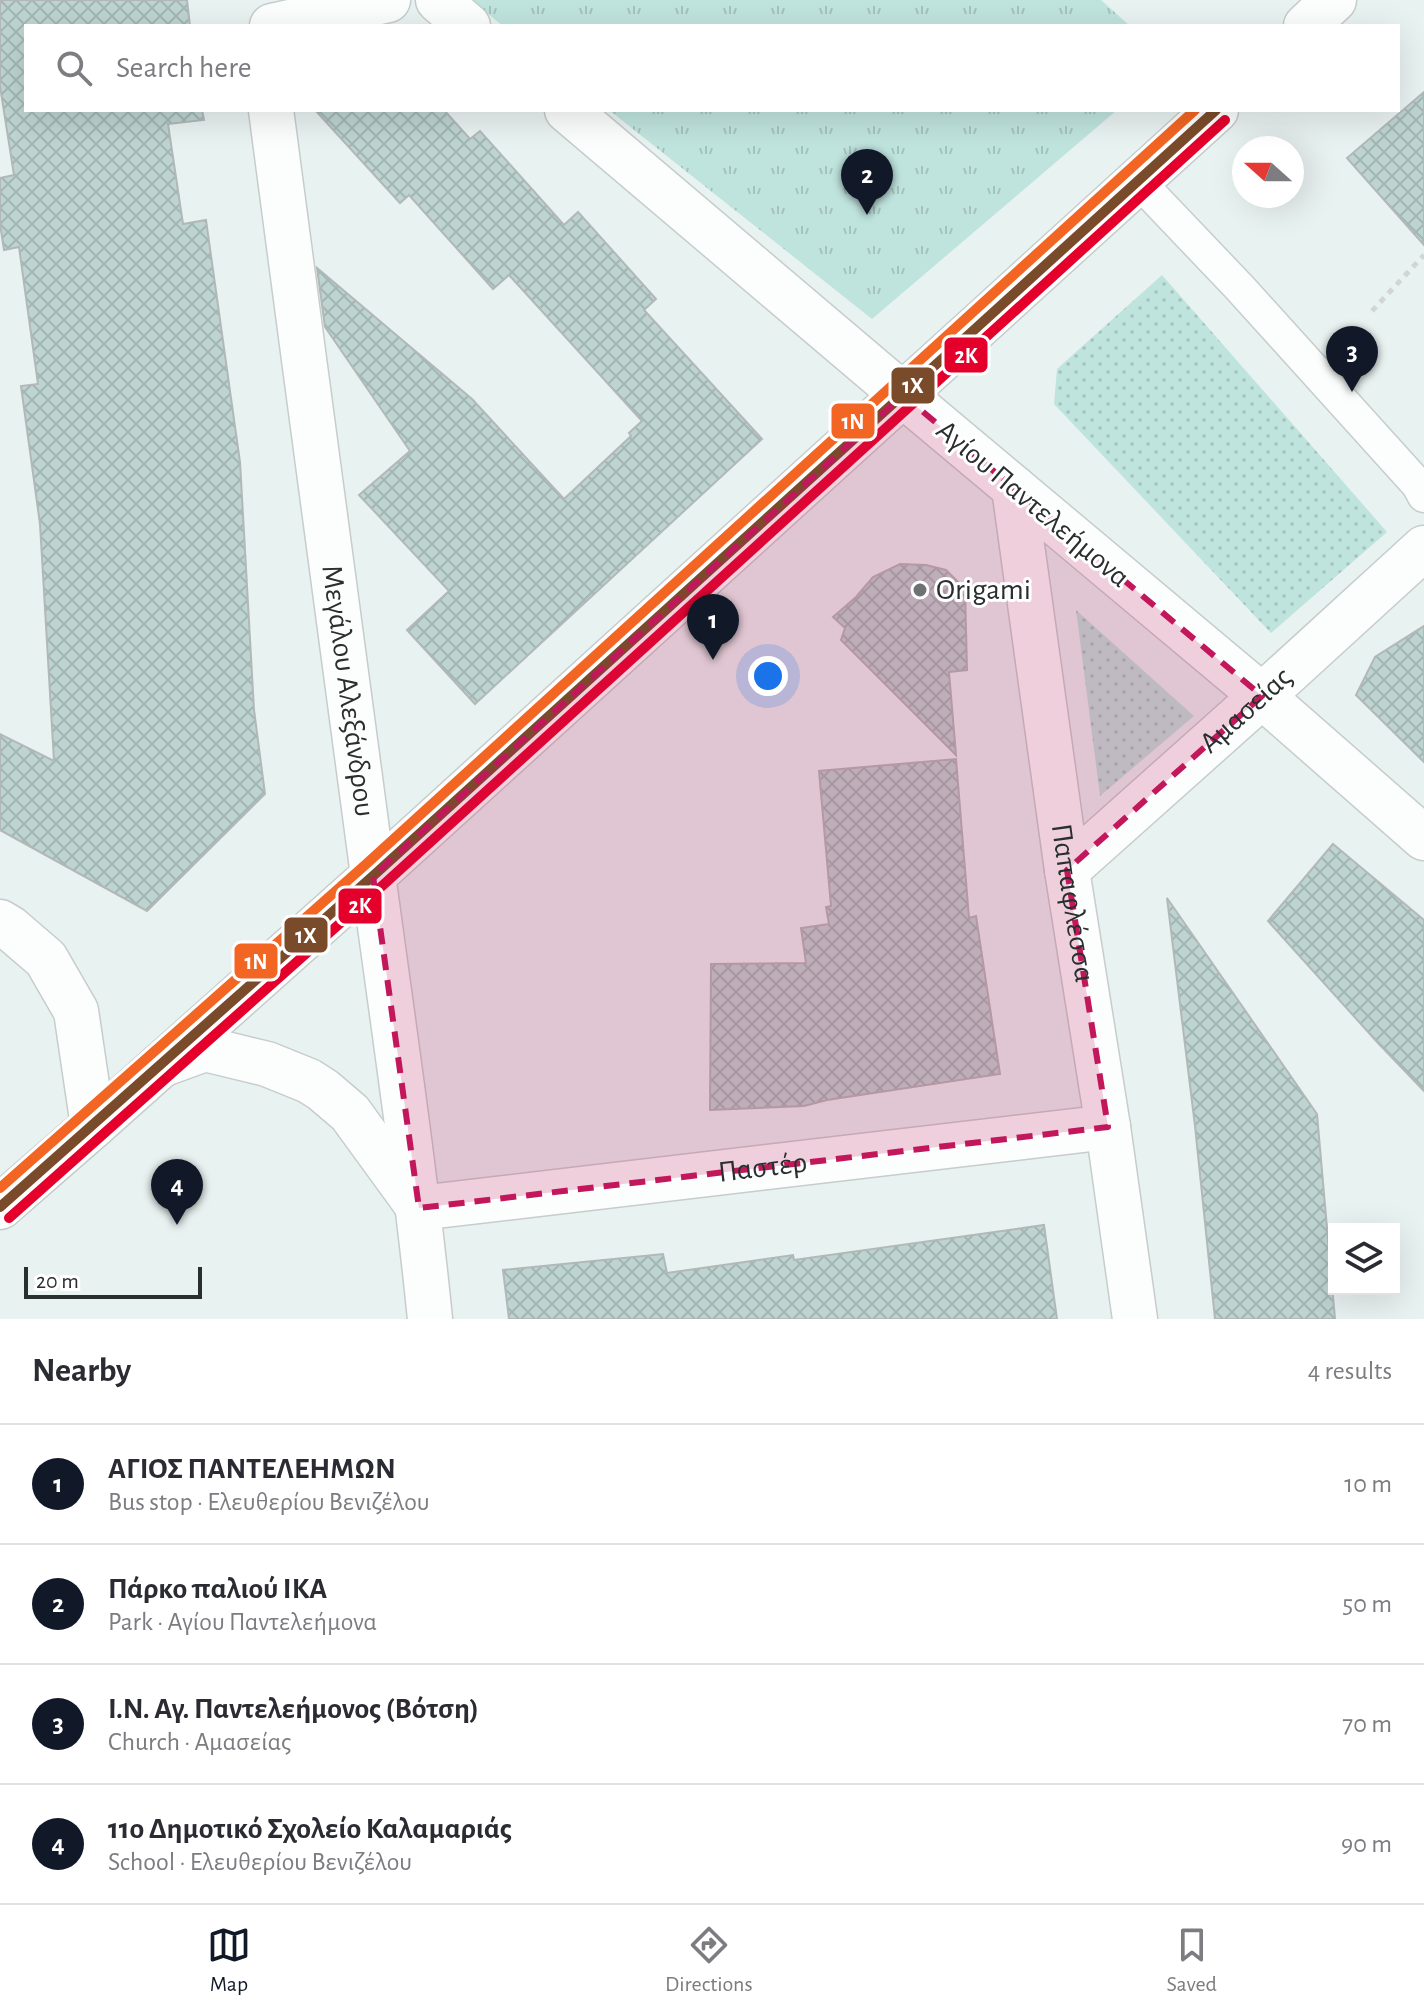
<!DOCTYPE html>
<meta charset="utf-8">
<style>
:root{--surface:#fff;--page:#f2f2f3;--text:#2b2b33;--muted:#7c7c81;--line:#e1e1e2;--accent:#111827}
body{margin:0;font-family:"Alegreya Sans",sans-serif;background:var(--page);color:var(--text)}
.controls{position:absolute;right:24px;bottom:24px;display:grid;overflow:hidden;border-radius:0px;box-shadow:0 8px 32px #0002}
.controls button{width:72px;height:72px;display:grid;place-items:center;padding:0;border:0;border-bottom:2px solid var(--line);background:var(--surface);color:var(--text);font:40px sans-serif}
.compass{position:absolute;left:1232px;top:136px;width:72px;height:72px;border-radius:50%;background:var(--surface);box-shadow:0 8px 32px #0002;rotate:291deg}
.scale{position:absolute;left:24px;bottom:20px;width:178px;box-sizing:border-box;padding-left:8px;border:4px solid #292f2e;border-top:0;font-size:22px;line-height:28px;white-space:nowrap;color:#292f2e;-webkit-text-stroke:6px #fff;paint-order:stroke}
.you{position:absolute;left:768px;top:676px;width:28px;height:28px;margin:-20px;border:6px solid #fff;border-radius:50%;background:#1a73e8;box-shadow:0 0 0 12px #1a73e833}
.badge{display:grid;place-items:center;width:52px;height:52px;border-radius:50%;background:var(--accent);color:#fff;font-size:26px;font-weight:700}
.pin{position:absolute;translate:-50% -66px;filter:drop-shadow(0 2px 4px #0008)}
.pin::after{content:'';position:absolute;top:42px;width:28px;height:24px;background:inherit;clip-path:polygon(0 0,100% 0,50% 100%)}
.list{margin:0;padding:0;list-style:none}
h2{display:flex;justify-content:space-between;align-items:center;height:104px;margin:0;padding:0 32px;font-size:34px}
h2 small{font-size:26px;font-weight:400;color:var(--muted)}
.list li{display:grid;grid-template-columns:52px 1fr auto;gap:24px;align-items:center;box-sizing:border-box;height:120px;padding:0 32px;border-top:2px solid var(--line)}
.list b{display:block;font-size:30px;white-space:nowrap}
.list p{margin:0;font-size:26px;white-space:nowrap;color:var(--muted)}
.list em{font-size:26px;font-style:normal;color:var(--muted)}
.icon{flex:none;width:44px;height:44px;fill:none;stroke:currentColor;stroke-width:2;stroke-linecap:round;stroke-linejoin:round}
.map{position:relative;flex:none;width:1424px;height:1319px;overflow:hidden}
.search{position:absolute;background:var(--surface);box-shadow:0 8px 32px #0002;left:24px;right:24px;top:24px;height:88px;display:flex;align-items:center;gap:20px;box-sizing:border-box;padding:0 28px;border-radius:0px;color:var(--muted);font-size:30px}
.sheet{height:584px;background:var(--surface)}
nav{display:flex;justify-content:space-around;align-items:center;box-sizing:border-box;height:112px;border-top:2px solid var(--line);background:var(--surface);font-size:22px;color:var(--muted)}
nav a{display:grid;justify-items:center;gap:4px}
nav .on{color:var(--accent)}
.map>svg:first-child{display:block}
.grass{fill:url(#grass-dots)}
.park{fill:url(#park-tufts)}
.building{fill:url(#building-cross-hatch);stroke:#b2b8b7;stroke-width:2}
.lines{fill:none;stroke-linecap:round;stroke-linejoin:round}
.lane-casing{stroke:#c6cdcc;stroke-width:35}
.street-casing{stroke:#c6cdcc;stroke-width:47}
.secondary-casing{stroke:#c6cdcc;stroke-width:47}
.primary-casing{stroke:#c6cdcc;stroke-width:47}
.path{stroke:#d2d5d5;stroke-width:5;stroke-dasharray:6 6;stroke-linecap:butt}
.lane{stroke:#fcfdfd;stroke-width:32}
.street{stroke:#fcfdfd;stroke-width:44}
.secondary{stroke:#fcfdfd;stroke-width:44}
.primary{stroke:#fcfdfd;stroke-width:44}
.bus-1-casing{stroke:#fff;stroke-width:16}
.bus-2-casing{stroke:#fff;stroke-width:16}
.bus-3-casing{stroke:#fff;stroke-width:16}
.bus-1{stroke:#7a4b2a;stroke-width:10}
.bus-2{stroke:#e4002b;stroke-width:10}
.bus-3{stroke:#f26522;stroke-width:10}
.marked{fill:#c2185b;fill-opacity:0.2;stroke:#c2185b;stroke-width:6;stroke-dasharray:16 10;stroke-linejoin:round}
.poi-dot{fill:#6c7372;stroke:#fff;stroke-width:3}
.labels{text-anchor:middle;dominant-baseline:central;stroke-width:6;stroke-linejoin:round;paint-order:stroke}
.street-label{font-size:30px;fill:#292f2e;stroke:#fff}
.poi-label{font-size:30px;fill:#292f2e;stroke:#fff;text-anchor:start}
.line-badge{stroke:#fff;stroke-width:3}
.badge-label{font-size:22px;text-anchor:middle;font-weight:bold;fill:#fff}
</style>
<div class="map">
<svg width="1424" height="1319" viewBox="0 0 1424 1319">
<defs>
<pattern id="grass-dots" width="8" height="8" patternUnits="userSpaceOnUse" patternTransform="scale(2)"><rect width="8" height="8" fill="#bfe3dd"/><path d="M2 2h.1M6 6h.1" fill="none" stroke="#a4c3be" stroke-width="1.8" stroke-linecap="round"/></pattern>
<pattern id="park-tufts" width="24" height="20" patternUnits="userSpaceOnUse" patternTransform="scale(2)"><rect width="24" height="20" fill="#bfe3dd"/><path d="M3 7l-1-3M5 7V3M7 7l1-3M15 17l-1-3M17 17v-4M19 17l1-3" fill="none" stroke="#a4c3be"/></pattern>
<pattern id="building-cross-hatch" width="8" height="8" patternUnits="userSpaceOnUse" patternTransform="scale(2)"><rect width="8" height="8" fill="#bdd4d1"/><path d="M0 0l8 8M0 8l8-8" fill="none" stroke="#a2b6b4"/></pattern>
</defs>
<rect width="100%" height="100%" fill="#e8f2f0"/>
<path class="grass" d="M1162,275L1387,532L1271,633L1054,404L1057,369Z
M1076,610L1194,716L1100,796Z"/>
<path class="park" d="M471,0H1101L1130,26H503Z
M609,110H1117L872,319Z"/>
<path class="building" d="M0,0H187L190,26H26V110H202L204,120L168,124L183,224L206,220L240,462L254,710L265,794L147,911L0,830V734L54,761L40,524L21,386L38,384L19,247L4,250L0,224V178L14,175L0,86Z
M1424,92V245L1347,158Z
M315,110H444L470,139L480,131L564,225L578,212L656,299L644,310L762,439L475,704L407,630L449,591L359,495L410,451L325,327L317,268L472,399L564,499L631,436L629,433L642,421L509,275L493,289L409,195L400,203Z
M900,564L926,565L946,570L965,589L967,670L949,672L956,755L841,640L845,628L833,617L856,597L873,577Z
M1424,626V762L1356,695L1375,657Z
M956,759L969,918L976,916L1000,1074L827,1100L804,1106L710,1110L711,964L806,963L801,928L829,924L826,907L831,906L819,771Z
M1333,844L1424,920V1091L1378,1043L1268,921Z
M1167,898L1317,1114L1335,1319H1215L1195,1126Z
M1044,1225L1057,1319H509L503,1270L663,1254L667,1273L793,1255L794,1260Z"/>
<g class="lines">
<g class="lane-casing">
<path id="lane" d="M1139,182L1240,288L1418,485L1424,496"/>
</g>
<g class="street-casing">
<g id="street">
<path d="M438,0L468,26"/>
<path d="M567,110L903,395"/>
<path d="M1014,488L1262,696L1424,838"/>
<path id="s1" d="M1067,870L1262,696L1424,548"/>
<path d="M0,922L10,928L46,959L76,1011L93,1126"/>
<path id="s2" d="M419,1208L1108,1127"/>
</g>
</g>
<g class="secondary-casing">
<g id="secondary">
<path d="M272,26L388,0"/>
<path id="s3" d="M271,110C305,365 338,620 373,875C393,1023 415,1170 430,1319"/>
<path id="s4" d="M903,395L1014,488L1067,870L1108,1127L1135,1319"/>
<path d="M161,1065L205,1049L267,1064L309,1081L323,1090L350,1113L414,1201"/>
</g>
</g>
<g class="primary-casing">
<path id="primary" d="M1306,26L1334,0
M0,1207L93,1126L373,876L1216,110"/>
</g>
<path class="path" d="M1372,311L1424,255"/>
<use href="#lane" class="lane"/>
<use href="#street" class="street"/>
<use href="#secondary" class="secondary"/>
<use href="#primary" class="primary"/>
<g class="bus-1-casing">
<path id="bus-1" d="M0,1207L373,876L1216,110"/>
</g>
<g class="bus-2-casing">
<path id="bus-2" d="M9,1218L382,886L1225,120"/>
</g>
<g class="bus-3-casing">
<path id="bus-3" d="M0,1188L364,866L1195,110"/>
</g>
<use href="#bus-1" class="bus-1"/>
<use href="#bus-2" class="bus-2"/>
<use href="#bus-3" class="bus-3"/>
</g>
<path class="marked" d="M903,395L1262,696L1067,870L1108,1127L419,1208L373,876Z"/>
<circle class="poi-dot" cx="920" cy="590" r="8"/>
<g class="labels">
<g class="street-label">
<text transform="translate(1033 504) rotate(40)">Αγίου Παντελεήμονα</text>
<text stroke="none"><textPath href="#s3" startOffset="586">Μεγάλου Αλεξάνδρου</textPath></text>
<text stroke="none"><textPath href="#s1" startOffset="240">Αμασείας</textPath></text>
<text stroke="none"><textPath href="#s4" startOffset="564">Παπαφλέσσα</textPath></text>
<text stroke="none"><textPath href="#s2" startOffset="346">Παστέρ</textPath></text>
</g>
<g class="poi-label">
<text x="936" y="590">Origami</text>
</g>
</g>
<g class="line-badge">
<rect x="943" y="336" width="46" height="38" rx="8" fill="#e4002b"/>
<rect x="890" y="366" width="46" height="39" rx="8" fill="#7a4b2a"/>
<rect x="830" y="402" width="46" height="38" rx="8" fill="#f26522"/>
<rect x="337" y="887" width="46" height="38" rx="8" fill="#e4002b"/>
<rect x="283" y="916" width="46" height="38" rx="8" fill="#7a4b2a"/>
<rect x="233" y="942" width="46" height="38" rx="8" fill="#f26522"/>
</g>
<g class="badge-label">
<text x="966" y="363">2Κ</text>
<text x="913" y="393">1Χ</text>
<text x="853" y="429">1Ν</text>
<text x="360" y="913">2Κ</text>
<text x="306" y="943">1Χ</text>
<text x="256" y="969">1Ν</text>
</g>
</svg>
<div class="controls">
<button><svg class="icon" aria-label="layers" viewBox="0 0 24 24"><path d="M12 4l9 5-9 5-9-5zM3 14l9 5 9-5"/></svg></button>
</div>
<svg class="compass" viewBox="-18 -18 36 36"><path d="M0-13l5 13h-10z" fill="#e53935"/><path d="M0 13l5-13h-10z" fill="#7c7c81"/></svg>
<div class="scale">20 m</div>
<div class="you"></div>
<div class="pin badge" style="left:713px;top:660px">1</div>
<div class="pin badge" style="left:867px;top:215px">2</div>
<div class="pin badge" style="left:1352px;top:392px">3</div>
<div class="pin badge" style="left:177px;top:1225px">4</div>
<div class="search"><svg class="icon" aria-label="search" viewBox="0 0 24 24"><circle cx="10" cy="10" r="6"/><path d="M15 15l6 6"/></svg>Search here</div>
</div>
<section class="sheet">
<h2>Nearby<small>4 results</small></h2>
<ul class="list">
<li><span class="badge">1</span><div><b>ΑΓΙΟΣ ΠΑΝΤΕΛΕΗΜΩΝ</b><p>Bus stop · Ελευθερίου Βενιζέλου</p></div><em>10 m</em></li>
<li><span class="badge">2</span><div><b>Πάρκο παλιού ΙΚΑ</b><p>Park · Αγίου Παντελεήμονα</p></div><em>50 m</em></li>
<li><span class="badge">3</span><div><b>Ι.Ν. Αγ. Παντελεήμονος (Βότση)</b><p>Church · Αμασείας</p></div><em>70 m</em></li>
<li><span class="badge">4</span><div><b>11ο Δημοτικό Σχολείο Καλαμαριάς</b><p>School · Ελευθερίου Βενιζέλου</p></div><em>90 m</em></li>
</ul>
</section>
<nav>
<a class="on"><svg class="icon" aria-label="map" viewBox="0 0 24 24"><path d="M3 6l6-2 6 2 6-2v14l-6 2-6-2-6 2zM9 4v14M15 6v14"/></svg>Map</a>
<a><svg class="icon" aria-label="directions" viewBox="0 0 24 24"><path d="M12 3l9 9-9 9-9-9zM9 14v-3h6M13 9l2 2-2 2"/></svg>Directions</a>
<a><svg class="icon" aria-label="saved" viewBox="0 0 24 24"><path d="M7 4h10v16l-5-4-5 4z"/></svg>Saved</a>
</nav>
